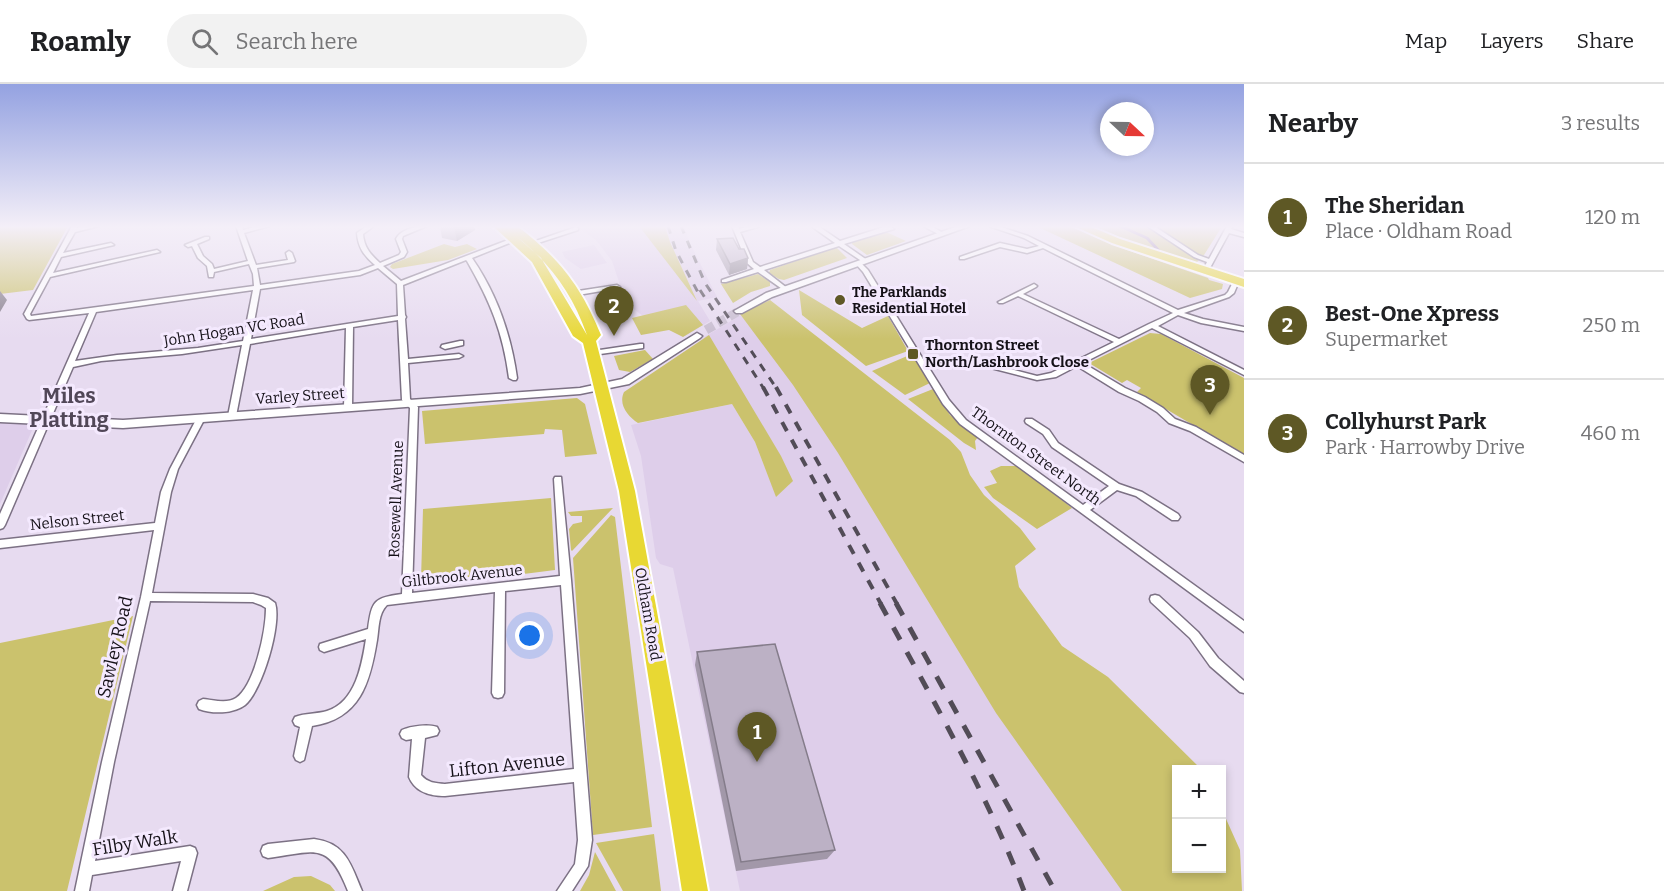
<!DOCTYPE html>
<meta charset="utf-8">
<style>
:root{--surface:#fff;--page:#f2f2f2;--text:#202124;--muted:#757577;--line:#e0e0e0;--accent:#5e5825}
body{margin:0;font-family:Bitter,serif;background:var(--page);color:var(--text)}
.controls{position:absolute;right:18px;bottom:18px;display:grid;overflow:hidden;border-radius:0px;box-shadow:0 3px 9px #0003}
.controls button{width:54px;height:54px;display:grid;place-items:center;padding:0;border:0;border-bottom:2px solid var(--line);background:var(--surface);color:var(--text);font:30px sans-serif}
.compass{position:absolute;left:1100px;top:18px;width:54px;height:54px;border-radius:50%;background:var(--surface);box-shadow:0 3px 9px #0003;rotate:112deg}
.you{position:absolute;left:530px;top:552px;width:21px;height:21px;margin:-15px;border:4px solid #fff;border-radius:50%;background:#1a73e8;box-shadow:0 0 0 9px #1a73e833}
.badge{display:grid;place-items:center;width:39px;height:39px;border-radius:50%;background:var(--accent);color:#fff;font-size:20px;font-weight:700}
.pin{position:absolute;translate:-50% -50px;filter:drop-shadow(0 2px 3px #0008)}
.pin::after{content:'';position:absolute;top:32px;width:21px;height:18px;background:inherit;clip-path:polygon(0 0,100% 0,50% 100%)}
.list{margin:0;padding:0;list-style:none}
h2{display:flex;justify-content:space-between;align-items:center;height:78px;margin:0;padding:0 24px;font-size:26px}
h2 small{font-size:20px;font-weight:400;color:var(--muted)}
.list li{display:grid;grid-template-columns:39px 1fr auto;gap:18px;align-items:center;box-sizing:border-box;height:108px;padding:0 24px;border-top:2px solid var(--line)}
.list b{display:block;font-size:22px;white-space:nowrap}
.list p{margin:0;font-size:20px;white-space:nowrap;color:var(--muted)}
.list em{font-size:20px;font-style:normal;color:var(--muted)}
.icon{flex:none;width:33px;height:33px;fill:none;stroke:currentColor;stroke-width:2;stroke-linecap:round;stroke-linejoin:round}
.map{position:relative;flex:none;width:1244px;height:807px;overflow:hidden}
header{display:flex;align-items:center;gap:36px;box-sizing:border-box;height:84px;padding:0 30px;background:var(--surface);border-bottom:2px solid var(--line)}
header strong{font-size:28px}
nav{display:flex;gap:33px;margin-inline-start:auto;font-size:21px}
.search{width:420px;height:54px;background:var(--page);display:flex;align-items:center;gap:15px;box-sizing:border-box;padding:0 21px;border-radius:33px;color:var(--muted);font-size:22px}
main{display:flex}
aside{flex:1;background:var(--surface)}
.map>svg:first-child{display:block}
.built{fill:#deceea}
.green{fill:#cbc26d}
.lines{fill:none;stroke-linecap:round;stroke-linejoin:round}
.stream{stroke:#86659e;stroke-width:3}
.tertiary-tunnel{stroke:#c8bdd0;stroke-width:9;stroke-dasharray:9 4.5;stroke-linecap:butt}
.minor-casing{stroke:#7c7184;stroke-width:3}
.tertiary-casing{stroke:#7c7184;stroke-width:3}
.trunk-casing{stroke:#fff;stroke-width:4}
.minor{fill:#fff;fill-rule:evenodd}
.tertiary{fill:#fff;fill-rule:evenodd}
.trunk{fill:#e8d833;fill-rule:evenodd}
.rail-far2{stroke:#524c57;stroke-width:3;stroke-dasharray:8 8;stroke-linecap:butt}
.rail-far1{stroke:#524c57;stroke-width:4;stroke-dasharray:10 10;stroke-linecap:butt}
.rail{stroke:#524c57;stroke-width:5;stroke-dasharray:14 14;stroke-linecap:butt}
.wall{fill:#a298a9}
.shaded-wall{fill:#847c8a}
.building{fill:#bcb1c5;stroke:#847c8a;stroke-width:1.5}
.poi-dot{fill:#5e5825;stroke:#f4e9fe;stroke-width:2}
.labels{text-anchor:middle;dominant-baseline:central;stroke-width:6;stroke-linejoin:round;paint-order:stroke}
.far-poi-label{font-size:14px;font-weight:bold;fill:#161219;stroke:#f4e9fe;text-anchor:start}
.street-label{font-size:15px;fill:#161219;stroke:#f4e9fe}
.poi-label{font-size:15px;font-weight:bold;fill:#161219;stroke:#f4e9fe;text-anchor:start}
.near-street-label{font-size:18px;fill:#161219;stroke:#f4e9fe}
.district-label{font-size:21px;font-weight:bold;fill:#514758;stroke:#f4e9fe}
</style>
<header>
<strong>Roamly</strong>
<div class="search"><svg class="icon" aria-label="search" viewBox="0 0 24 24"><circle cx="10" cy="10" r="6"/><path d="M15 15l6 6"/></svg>Search here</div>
<nav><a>Map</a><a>Layers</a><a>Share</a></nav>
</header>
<main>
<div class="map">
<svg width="1244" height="807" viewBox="0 0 1244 807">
<rect width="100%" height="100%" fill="#e7dbf0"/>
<path class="built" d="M575,142H684L690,159L717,213L698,217L710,237L685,252L643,232L626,219L612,177L596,156Z
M594,161L607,179L581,185L565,174L562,168Z
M741,231L779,266L1123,807H740L673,484L660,480L656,474L641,372L631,341L732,320L755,358L776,412L789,401L701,255Z
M16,338L29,339L33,344L0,420V339Z"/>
<path class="green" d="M0,142H68L33,206L0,210Z
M639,142H665L670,158L697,217Z
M1036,142H1069L1127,166L1208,194L1209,196L1223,200L1222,205L1190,214Z
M1093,142H1217L1221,144L1204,171L1196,179L1121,154Z
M884,147L906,157L867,171L852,160V158Z
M444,160L455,163L467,160L477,165L448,176L393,185L390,183L392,180Z
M833,164H837L847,174L784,196L779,195L769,189L770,186Z
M758,190L770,198V202L751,208L733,219L721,200Z
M799,206L862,244L888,232L908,267L866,282L802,231Z
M770,216L950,356L961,368L970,391L984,411L1020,444L1036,465L1015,482L1019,503L1062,562L1108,593L1201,685L1176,686V784H1222V726L1240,766L1242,807H1122L996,629L838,369L793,301L740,230Z
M686,221L703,241L683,253L669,246L641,251L632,234Z
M1150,249L1161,250L1244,294V371L1137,308L1141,304L1127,296L1122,299L1089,279Z
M709,251L781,372L793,397L776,413L755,358L732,320L638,339C628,332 618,321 624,308Z
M645,266L653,275L630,288L619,286L614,272Z
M912,270L930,299L905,311L872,287Z
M933,305L950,331L978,353L975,357L976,366L964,359L908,315Z
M577,314L585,320L597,370L565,373L562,346L545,345L544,350L425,360L422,327Z
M1001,382H1018L1072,424L1037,445L993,414L984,403L997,399L990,387Z
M551,414L555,486L424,503L421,496L423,425Z
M613,424L572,467L571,466L569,445L573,440L582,438V432H571L568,428Z
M611,431L615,433L652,743L593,751L573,474Z
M133,532L67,807H0V559Z
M654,750L661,807H623L596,759Z
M595,768L616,807H580L589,791Z
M311,792L330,801L335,807H263L294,793Z"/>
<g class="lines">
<path class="stream" d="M1120,142L1147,154L1160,168"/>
<path class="tertiary-tunnel" d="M706,246L739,227"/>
<g class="minor-casing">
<path id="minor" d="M72,142H78L77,144L87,142H99L75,148L63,169L111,159L114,161L61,173L53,189L157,166L160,168L50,193L30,230L31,232L254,202L253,190L249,180L214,188L213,193H209L207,182L198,174L192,162L188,163L185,161L205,153H209V155L197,160L203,172L212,180L214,185L248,177L236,142H242L243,146L259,142H270L244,149L256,181L288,176L286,169L289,167L292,169L295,177L294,178L257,184L260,201L359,187L375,181C364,172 358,163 357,149L367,142H374L363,150C364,163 370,170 380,179L399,171L401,168L396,155C401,145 417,142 427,142L403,152L402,155L407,168L404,173L383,182L401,197L513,154H517V156L472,174C497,210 511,251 517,294L516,296H513L509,294C503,248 490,217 467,177L466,176L403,201L405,231L406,233L405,235L408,275L459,270L463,272L459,274L408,279L410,315L418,323L412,509L560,492L554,395L555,393H561L571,496L592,756L588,782L572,807H557L575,780L578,756L574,698L445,712C430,712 415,708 409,693L412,655L406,656L402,654L400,650L402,646C411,642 428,640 437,643L439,647L437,651L425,654L421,691C428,699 435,699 445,700L574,685L561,501L505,507L504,609L502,613L498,614L494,613L492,609L495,508L387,521C378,530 379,544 377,556C370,599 360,635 312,642L304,676L300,678L296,676L294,672L300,643L295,641L293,637L295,633C305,629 317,630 327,627C356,618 362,580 366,555L324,568L320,566L319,563L320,560L368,545C372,516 374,514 402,510L410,324L402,316L398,236L353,243L352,323L348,326L344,323L346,244L250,260L236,332L232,335L228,332L242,261L182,270L101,277L73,283L5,441L3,444L0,445V430L89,229L29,236L27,235L24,230ZM378,184L397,200L398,232L251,255L260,205L360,191ZM253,206L243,257L198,264L117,271L75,277L96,228Z
M732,142H738L739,145L750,142H761L740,148L753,178L760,183L835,159L811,142H818L840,157L884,143H891L894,145L844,160L867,176V178H863L839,162L764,186L787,204V206L785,207L758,188L726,198H722V196L754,185L747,179Z
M923,142H931L945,150L940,151Z
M989,142H998L1028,152L1178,226L1225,211L1228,208L1234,196L1239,197L1234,209L1229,213L1184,229L1203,235L1244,243V247L1201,239L1178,231L1158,242L1244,286V291L1152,244L1083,279L1125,304L1145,313L1163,324L1175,335L1196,343L1244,371V378L1190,347L1169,339L1157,328L1139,317L1119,308L1077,282L1056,293L1037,296L983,282L929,284L949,316L966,336L1083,421L1109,402L1052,363L1043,350L1026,339L1025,337L1026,335H1032L1049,346L1058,359L1119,400L1142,408L1178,430L1180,433L1178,436H1172L1136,412L1117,406L1090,426L1244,537V548L960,340L943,320L863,188L855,179L860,178L868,186L926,280L983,278L1037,292L1051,289L1114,258L1018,212L1003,219H999L998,218L1034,200L1037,202L1036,203L1023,210L1119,255L1149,240L1173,229L1043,164L1027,169L1000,163L964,175H960V173L1000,159L1027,165L1039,162L1024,154Z
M1147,142H1154L1198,171L1209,175L1227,142H1233L1231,145L1244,149V153L1229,149L1211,182L1208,184L1205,182L1207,178L1194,173Z
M576,143L578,144V146L535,160L530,159Z
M617,201L620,203L619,204L578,211L575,209L578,207Z
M460,257H463V261L445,265L441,263L442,261Z
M640,260H643V264L593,271L589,269L593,267Z
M201,331L205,334L178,385L171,408L152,509L253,510L268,514L275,519C282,540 262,607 245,621C233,630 212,630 199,625L197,621L199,617L203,615C213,616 227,620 236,614C255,601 266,546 266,524L261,521L253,518L150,517L114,678L95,777L190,762L195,764L197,769L187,807H173L181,777L92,791L89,807H75L102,678L141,513L154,446L0,464V456L155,439L161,408L170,385L197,334Z
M1155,511L1159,512L1198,548L1218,574L1244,597V609L1240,608L1210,582L1190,554L1151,518L1150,515L1151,512Z
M314,755C346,759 351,781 362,807H348C328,756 315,768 268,774L263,772L261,767L263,762L268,760Z"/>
</g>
<g class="tertiary-casing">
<path id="tertiary" d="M958,142H970L772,213L742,229H736L734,227L766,209Z
M697,249L702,252L700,254L629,300L580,310L123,344L0,338V330L123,336L580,304L622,295Z"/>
</g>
<g class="trunk-casing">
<path id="trunk" d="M493,142H517C559,174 581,202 601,251L596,257L635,407L708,807H682L619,407L583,259L573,252L532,178ZM516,152C551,180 572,209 587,251L541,174Z
M1074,142H1089L1120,155L1244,195V203L1112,159Z"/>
</g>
<use href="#minor" class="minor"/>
<use href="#tertiary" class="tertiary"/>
<use href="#trunk" class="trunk"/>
<path class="rail-far2" d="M668,142L676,167L701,214
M681,142L705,199L777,305
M700,206L764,305"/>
<path class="rail-far1" d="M763,303L881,520
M776,303L897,520"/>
<path class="rail" d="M880,519C931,613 986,707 1024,807
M896,519L1055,807"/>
</g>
<path class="wall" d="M440,142H474L475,146L457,157L442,154Z
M717,155L739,165L748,174L747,185L729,191L716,166Z
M697,568L835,766L827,775L736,787L695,581Z"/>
<path class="shaded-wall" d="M456,142H474L475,146L457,157L454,143Z
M748,174L747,185L729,191L730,180Z
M0,207L7,216L0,228Z"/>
<path class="building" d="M733,154L739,165H744L748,174L730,180L717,155Z
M775,560L835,766L741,778L697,568Z"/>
<linearGradient id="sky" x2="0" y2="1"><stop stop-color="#94a2e1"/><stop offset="0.56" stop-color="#f4eff8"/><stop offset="1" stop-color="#f4eff8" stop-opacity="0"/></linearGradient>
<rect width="1244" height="255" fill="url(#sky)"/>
<g class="poi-dot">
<circle cx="840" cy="216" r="6"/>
<rect x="907" y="264" width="12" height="12" rx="3"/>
</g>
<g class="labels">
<g class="far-poi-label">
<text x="852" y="208">The Parklands<tspan x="852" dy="16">Residential Hotel</tspan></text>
</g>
<g class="street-label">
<text transform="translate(234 246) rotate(-9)">John Hogan VC Road</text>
<text transform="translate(300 312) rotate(-4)">Varley Street</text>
<text transform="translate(1036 372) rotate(36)">Thornton Street North</text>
<text transform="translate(396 415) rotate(-88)">Rosewell Avenue</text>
<text transform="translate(77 436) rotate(-6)">Nelson Street</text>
<text transform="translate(462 492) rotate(-6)">Giltbrook Avenue</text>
<text transform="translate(648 530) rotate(80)">Oldham Road</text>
</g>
<g class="poi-label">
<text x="925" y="261">Thornton Street<tspan x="925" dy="17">North/Lashbrook Close</tspan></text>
</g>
<g class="near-street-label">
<text transform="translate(115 563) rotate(-77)">Sawley Road</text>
<text transform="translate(507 681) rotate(-6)">Lifton Avenue</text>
<text transform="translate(135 759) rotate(-9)">Filby Walk</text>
</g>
<g class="district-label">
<text x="69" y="312">Miles<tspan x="69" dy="24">Platting</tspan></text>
</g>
</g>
</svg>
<div class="controls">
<button>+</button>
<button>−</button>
</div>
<svg class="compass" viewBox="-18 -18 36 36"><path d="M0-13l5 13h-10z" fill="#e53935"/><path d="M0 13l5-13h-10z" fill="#757577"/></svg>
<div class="you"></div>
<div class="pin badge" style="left:757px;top:678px">1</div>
<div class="pin badge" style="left:614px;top:252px">2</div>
<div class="pin badge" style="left:1210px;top:331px">3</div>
</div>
<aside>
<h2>Nearby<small>3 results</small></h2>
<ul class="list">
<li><span class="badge">1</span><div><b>The Sheridan</b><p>Place · Oldham Road</p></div><em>120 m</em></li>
<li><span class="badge">2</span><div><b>Best-One Xpress</b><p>Supermarket</p></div><em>250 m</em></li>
<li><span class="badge">3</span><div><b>Collyhurst Park</b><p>Park · Harrowby Drive</p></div><em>460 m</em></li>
</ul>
</aside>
</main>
